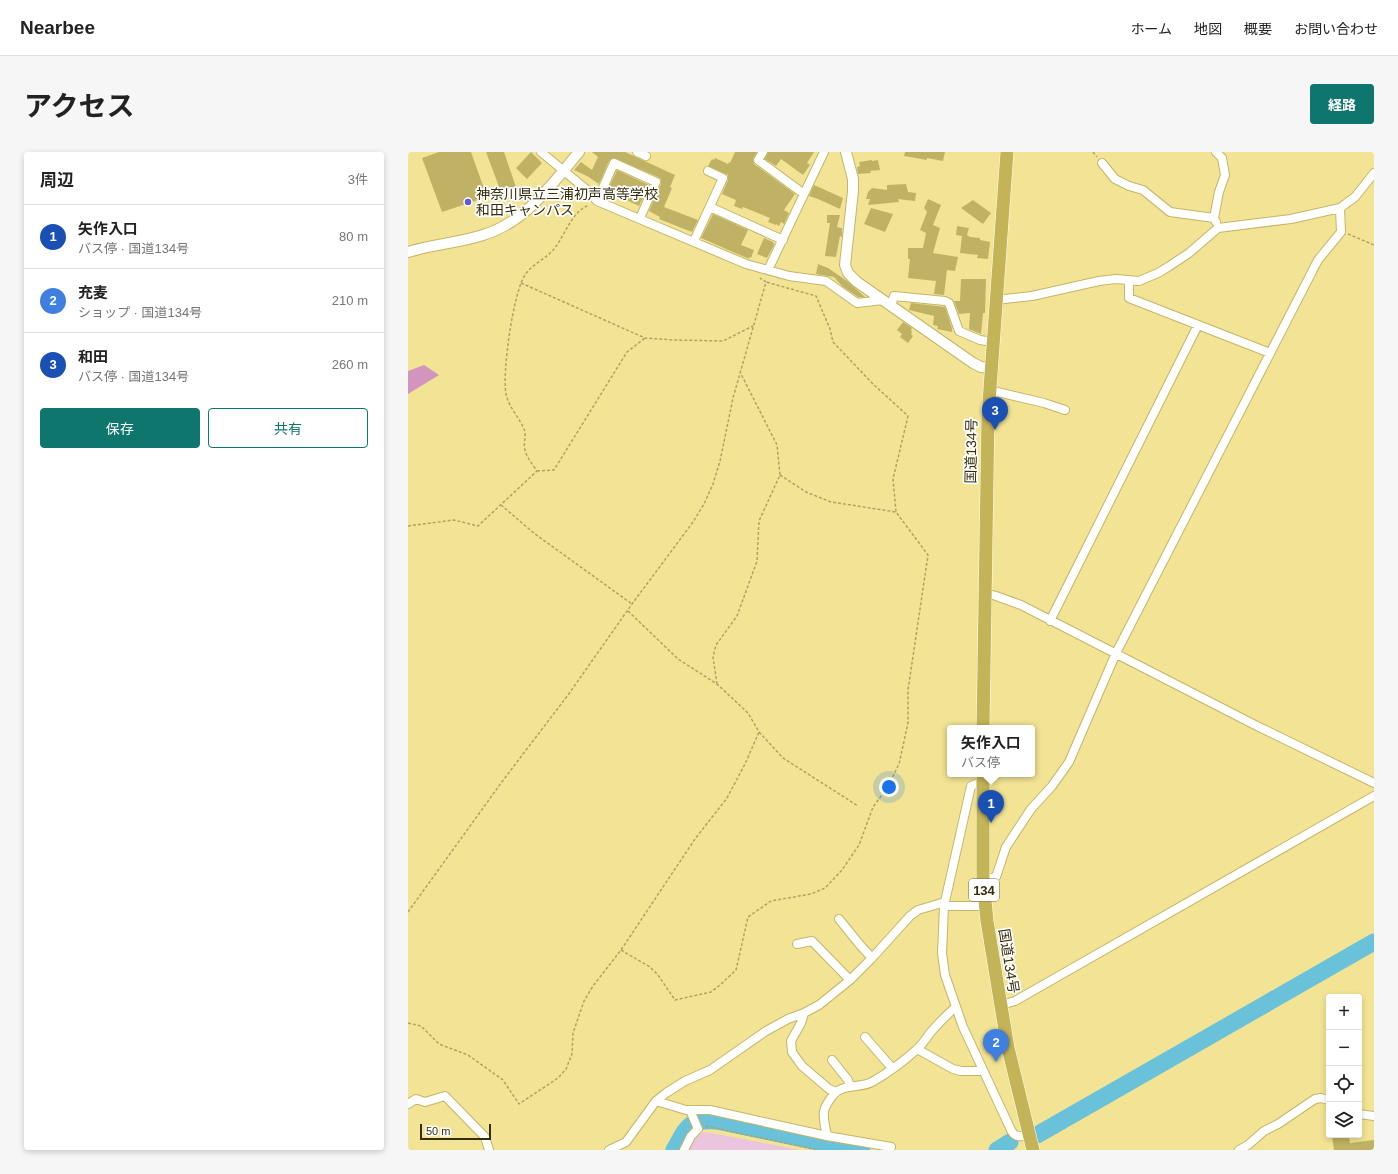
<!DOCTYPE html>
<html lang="ja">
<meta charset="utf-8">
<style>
:root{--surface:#fff;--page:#f6f6f6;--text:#222;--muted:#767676;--line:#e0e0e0;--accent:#0f766e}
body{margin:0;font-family:Arial,"Noto Sans JP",sans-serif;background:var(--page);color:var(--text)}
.controls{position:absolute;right:12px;bottom:12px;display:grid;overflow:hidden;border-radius:4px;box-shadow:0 2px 6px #0003}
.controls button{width:36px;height:36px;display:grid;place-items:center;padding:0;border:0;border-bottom:1px solid var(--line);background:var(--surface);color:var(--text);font:20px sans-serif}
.scale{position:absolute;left:12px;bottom:10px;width:71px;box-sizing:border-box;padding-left:4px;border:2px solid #342e0d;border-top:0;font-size:11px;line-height:14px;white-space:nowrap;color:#342e0d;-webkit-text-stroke:3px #fff;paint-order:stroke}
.you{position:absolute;left:481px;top:635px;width:14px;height:14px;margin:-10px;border:3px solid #fff;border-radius:50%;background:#1a73e8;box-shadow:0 0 0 6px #1a73e833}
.badge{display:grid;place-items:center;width:26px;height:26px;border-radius:50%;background:var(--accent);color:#fff;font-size:13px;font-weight:700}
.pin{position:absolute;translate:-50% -33px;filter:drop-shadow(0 1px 2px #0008)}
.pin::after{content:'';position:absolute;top:21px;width:14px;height:12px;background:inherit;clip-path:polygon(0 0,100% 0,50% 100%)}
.popup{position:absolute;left:539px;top:573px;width:88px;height:52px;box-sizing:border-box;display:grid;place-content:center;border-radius:4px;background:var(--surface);filter:drop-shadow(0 1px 3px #0005);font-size:13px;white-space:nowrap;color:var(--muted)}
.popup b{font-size:15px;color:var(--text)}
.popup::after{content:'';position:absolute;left:50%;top:100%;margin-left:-8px;border:8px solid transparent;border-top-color:var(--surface)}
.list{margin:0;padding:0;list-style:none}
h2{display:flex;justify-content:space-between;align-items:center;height:52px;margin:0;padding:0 16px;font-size:17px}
h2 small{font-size:13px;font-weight:400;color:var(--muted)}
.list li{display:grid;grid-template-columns:26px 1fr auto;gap:12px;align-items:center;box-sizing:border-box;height:64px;padding:0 16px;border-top:1px solid var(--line)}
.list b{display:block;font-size:15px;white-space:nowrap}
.list p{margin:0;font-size:13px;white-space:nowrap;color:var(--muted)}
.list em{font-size:13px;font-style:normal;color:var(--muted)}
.actions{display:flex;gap:8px;padding:12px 16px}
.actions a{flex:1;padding:9px 0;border:1px solid var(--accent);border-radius:4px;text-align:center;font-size:14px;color:var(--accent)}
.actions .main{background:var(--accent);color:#fff}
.icon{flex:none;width:22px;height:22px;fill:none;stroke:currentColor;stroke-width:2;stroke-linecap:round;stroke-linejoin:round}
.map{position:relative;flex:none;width:966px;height:998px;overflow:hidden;border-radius:4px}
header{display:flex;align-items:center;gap:24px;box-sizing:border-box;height:56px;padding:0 20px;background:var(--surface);border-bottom:1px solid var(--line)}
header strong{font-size:19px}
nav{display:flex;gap:22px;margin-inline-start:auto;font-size:14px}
.intro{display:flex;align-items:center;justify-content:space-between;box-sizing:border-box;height:96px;padding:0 24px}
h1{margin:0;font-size:28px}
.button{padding:10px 18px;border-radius:4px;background:var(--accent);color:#fff;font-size:14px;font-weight:700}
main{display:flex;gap:24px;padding:0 24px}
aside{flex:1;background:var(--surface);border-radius:4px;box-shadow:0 2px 6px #0003}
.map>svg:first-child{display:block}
.green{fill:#ebc4dd}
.forest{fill:#d395be}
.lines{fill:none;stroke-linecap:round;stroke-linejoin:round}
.river{stroke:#6ac1da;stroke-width:17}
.building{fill:#c0b264}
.minor-casing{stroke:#c4b668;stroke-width:10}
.tertiary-casing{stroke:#c4b668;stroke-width:12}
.trunk-casing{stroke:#fff;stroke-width:14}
.path{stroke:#aea364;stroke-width:1.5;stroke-dasharray:3 2;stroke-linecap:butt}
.minor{stroke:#fff;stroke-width:8}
.tertiary{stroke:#fff;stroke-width:10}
.trunk{stroke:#c4b458;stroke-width:13}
.poi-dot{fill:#5d5ad2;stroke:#fff;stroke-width:1.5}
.labels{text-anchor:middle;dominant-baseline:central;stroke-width:3.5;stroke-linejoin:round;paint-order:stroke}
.shield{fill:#fff;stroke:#716d56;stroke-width:1}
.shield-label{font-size:13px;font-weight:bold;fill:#342e0d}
.poi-label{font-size:14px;fill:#342e0d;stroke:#fff;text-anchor:start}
.street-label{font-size:14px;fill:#342e0d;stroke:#fff}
</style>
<header>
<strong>Nearbee</strong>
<nav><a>ホーム</a><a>地図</a><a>概要</a><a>お問い合わせ</a></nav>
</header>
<div class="intro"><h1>アクセス</h1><a class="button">経路</a></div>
<main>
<aside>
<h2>周辺<small>3件</small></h2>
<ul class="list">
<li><span class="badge" style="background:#1a4fb4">1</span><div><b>矢作入口</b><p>バス停 · 国道134号</p></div><em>80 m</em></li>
<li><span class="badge" style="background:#3f7fe0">2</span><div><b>充麦</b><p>ショップ · 国道134号</p></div><em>210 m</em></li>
<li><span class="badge" style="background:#1a4fb4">3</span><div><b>和田</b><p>バス停 · 国道134号</p></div><em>260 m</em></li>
</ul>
<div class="actions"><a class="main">保存</a><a>共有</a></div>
</aside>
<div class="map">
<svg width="966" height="998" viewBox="0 0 966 998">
<rect width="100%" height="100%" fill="#f2e494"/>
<path class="green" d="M298,980L392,998H280L290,982Z"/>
<path class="forest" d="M16,213L31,223L0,242V219Z"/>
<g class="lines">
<path class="river" d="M629,983L966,790
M266,998C279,975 279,967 309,969L420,992L454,998
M589,998L602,990"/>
</g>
<path class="building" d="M31,0H63L79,45L34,60L14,6Z
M78,0H96L108,35L93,40Z
M123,0L134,11L119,27L108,16Z
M184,0H217L267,23L262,35L264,36L256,55L290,68L284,80L251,67L252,65L241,59L253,32V27L250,25L206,6L201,9L191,32L179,24L166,18L173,10L184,18L190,5Z
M327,0H349L345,7L346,12L387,42L376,58L381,61L376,72L373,70L371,74L368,72V73L360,70L362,66L335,55L334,57L326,54L328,48L314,42L320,28V23L300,14L304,7L306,8L307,6L320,12L321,10L322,11Z
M360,0H406L399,11L402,13L395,23L373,7L368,14L357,7Z
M497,0H537L535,9L519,6V8L496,4Z
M464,8V9L470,8L472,18L462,19L463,21L450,22L449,15L452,14L451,10Z
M209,18L241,33L231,54L199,39Z
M498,32L500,40L508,41L507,49L490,47L491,50L460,53L462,47H458L460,40L464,36L479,38V33Z
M406,33L435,46L432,57L410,47L401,44Z
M520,47L533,53L525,73L532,76L525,101L550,105L547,119L539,118L536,143L526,142L528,129L500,126L502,107H500V96H515L518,81L512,78L519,60L516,56Z
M565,48L583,61L575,72L553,56Z
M463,56L485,62L477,80L456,72Z
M305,62L340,78L333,93L346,98L343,106L341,105V107L293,86Z
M419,63H432L429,75L434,76V85L432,84L428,105L417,104L422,71H419Z
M549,74L561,76L559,83L562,85L572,86V88L582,90L580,107L569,106L570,103L552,101L554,84L548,83Z
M356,86L365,90L366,93L359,106L349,102Z
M410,112L420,116L439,129L457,145H450L434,134L426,125L408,122Z
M553,127H578L577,161H575L573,182L561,177L562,161L551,162L546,149H552Z
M503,151L537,155L544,176V180L529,177L530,174L525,173L526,164L501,158Z
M495,170L504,176L503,178L504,180L503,182L505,184L500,191L492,185L494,182L489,178Z
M924,983H941L942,991L966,988V998H926Z"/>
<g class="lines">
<g class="minor-casing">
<path id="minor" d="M133,0L179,38L189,49L338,112L381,124L418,129L449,151L475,148
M229,0L238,4
M355,0L350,8L396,42
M694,11L707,27L721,34L735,38L762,60L806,66
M189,49L206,11L248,30L232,66
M302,55L375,88
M808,70L806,66L811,40L817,23L814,6L808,0
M286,89L315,26L300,19
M360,118L416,0
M721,128V146L862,201
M588,148L624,144L691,129L708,127L731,129L750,121L760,115L781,101L810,76L883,67L932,56L947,45L966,21
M483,154L486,144L537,149L541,151L551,179L572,188L585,190
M581,238L636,251L657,258
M577,441L588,444L613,453L847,573L966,631
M642,469L790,173
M575,629L563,634L536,754L534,801L537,823L555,875L603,978C607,986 612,984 620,984
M575,728L588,725L598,695L623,657L644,634L661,610L708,501L910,108L933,80L932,56
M536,754H577
M431,767L452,793L464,806
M389,792L404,789L442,828
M593,853L607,849L966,644
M396,861L393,871L383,889L384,900L394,914L421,937L428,940
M457,885L484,916
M509,897L545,917L553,919H575
M424,908L440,928L442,935
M248,949L278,958H302L419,984L483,995
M0,952L8,947L17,950L37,944L77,985L81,998
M951,962L966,964
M419,984C415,963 412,959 426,942C435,932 453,936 464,930C478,922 496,909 508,898C514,893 518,887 522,881C530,872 538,863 548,855
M201,998L218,990L248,949L258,941L277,929L302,918L358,879L380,867L396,861L411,853L442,828L464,806L502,764L510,758L537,750
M276,998L283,984L290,977L282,958
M831,998L840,993L856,979L870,972L907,947L913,946L921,948"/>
</g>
<g class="tertiary-casing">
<path id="tertiary" d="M438,0L445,27V39L437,113L440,121L449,130L565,211L573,215L583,216
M0,100C25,92 51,91 75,83C118,70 143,33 171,0"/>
</g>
<g class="trunk-casing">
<path id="trunk" d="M575,576L580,264L599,0
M575,622V728L579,769L600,896L625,998"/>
</g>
<path class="path" d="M685,0L689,5
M940,82L966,93
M113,131L237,186L266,188L315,189L345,174
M129,319L146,318L219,200L237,186
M372,323L398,340L423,350L488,360
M93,353L127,382L224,452
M0,374L46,368L70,374L129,319C125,313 119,306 117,298C115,291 119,283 116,277C111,265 101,256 98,242C94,221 105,141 117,123C124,112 138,107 146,97C158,82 163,60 181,53
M220,459L270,507L309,532L340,561L351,580L375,606L450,654
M309,532L305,505L308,493L329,464L349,409L351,369L372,323L369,293L333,222
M0,760L96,627L160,543L224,452L285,370L296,352L305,332L312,309L325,246L358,130L352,126
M213,798L242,815L250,823L267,848L303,840L312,833L328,818L340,765L363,749L403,742L417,736L434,718L451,693L465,655L479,636L491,612L500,571V538L520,403L488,360L485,327L500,264L465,232L425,190L422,177L408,144L358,130
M0,871L13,874L31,892L60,903L95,928L111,952L150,926L158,917L164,902L165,881L176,849L185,834L213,798L287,687L319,646L337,612L351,580
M298,974L409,998"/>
<use href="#minor" class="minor"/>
<use href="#tertiary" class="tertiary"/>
<use href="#trunk" class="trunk"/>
</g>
<circle class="poi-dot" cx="60" cy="50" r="4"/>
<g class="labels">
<rect class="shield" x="561" y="727" width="30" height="22" rx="3"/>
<g class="shield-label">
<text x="576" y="738">134</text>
</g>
<g class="poi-label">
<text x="68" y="42">神奈川県立三浦初声高等学校<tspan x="68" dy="16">和田キャンパス</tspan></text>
</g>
<g class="street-label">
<text transform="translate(563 299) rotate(-89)">国道134号</text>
<text transform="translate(601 809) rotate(81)">国道134号</text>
</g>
</g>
</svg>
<div class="controls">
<button>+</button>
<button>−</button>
<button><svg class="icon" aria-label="locate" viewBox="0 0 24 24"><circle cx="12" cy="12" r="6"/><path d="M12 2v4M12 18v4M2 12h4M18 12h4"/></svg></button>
<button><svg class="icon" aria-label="layers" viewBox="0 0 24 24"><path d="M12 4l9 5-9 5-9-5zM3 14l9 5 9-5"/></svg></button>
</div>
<div class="scale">50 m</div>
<div class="you"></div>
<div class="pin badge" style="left:583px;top:671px;background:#1a4fb4">1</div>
<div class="popup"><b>矢作入口</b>バス停</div>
<div class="pin badge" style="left:588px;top:910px;background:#3f7fe0">2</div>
<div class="pin badge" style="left:587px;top:278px;background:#1a4fb4">3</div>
</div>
</main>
